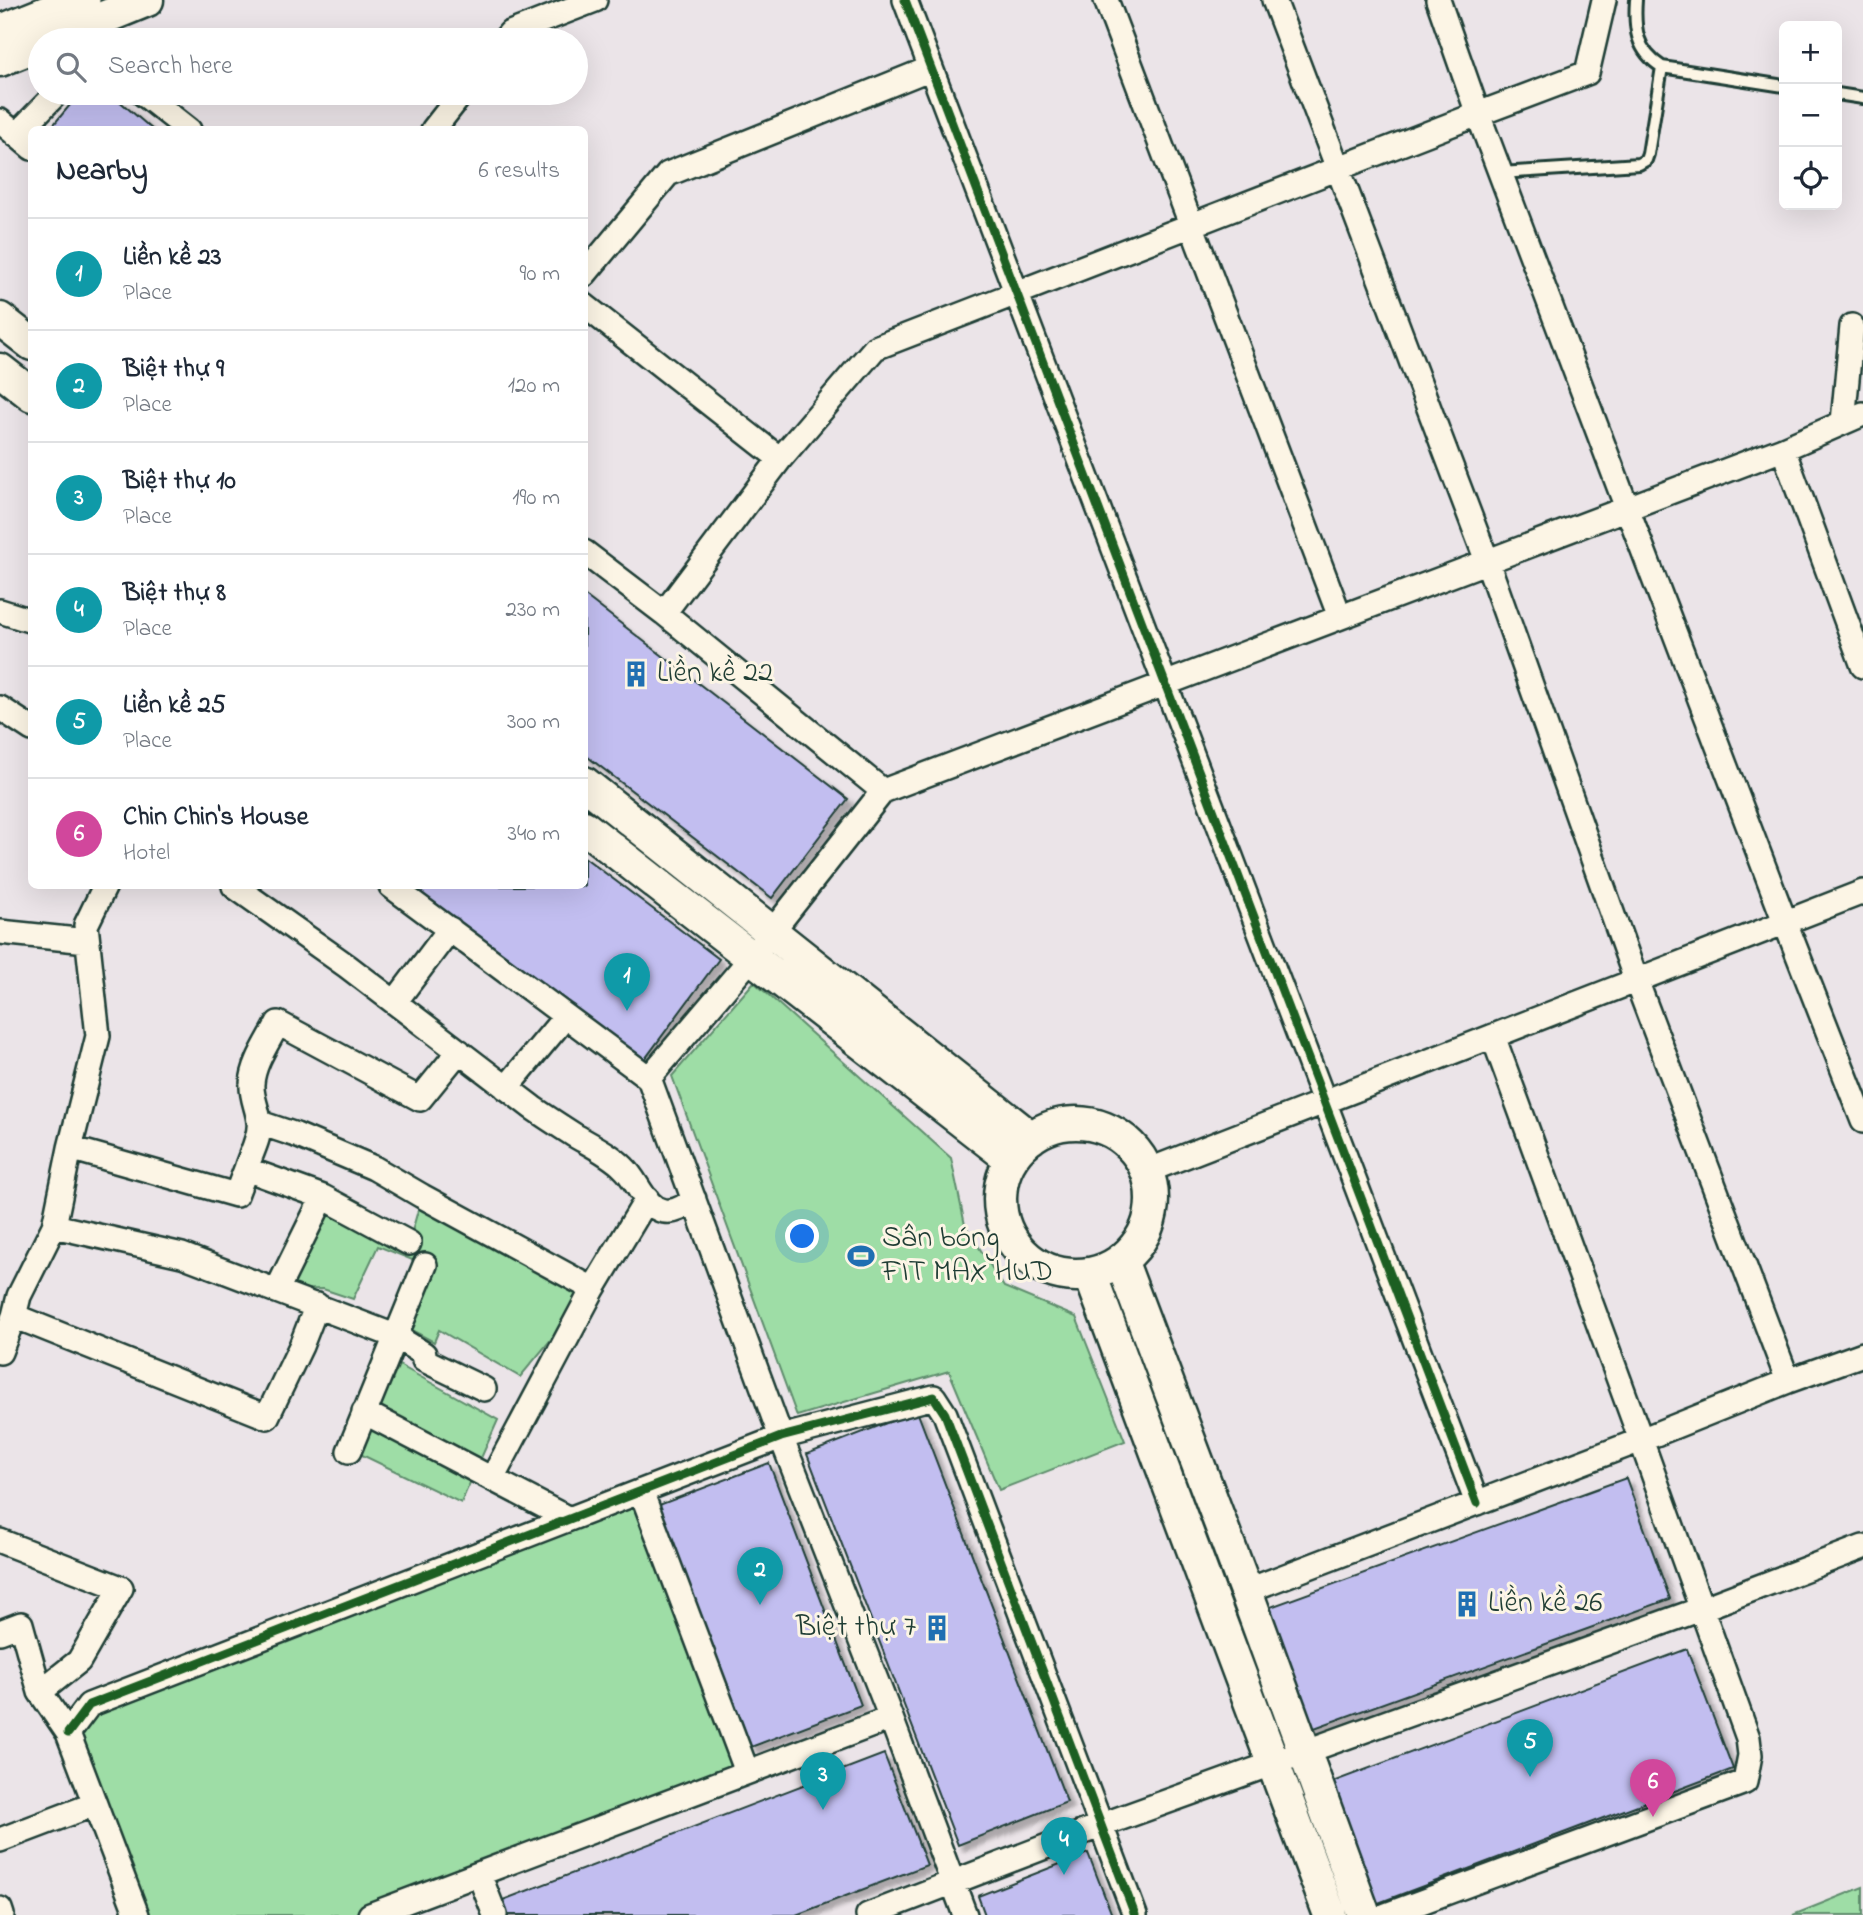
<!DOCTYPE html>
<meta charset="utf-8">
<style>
:root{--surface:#fff;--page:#f2f2f3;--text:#1f2937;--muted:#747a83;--line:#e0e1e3;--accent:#1f6fb2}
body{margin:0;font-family:"Indie Flower",sans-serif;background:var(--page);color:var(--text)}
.controls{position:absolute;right:21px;top:21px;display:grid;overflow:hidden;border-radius:10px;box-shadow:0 7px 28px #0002}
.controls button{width:63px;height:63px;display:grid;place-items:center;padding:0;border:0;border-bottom:2px solid var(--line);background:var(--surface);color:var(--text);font:35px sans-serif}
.you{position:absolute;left:803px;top:1237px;width:24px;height:24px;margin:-18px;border:5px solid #fff;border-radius:50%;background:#1a73e8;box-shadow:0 0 0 10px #1a73e833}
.badge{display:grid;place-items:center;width:46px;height:46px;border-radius:50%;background:var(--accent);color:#fff;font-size:23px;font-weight:700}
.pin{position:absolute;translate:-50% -58px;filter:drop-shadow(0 2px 4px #0008)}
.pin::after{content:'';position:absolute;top:37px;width:24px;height:21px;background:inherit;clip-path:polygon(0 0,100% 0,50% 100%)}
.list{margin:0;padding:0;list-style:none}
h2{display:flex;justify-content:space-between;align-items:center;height:91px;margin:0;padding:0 28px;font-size:30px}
h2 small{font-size:23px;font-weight:400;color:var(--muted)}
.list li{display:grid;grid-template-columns:46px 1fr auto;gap:21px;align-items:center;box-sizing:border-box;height:112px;padding:0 28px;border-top:2px solid var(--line)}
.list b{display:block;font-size:26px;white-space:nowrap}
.list p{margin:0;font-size:23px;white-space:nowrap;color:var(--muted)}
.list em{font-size:23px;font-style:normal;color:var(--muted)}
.icon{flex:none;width:38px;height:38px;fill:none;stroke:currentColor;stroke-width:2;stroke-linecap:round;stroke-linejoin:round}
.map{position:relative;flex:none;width:1863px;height:1915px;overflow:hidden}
.search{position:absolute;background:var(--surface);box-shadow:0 7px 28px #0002;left:28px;top:28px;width:560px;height:77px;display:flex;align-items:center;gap:18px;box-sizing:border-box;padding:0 24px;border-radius:38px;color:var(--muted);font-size:26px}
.panel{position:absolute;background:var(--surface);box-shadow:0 7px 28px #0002;left:28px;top:126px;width:560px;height:763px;border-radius:10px}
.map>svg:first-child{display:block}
.green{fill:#9edda6;stroke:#5e8d6d;stroke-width:2}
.building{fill:#c2bef0;stroke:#1f3d34;stroke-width:2;filter:url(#shadow)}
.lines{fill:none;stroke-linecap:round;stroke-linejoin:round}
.service-casing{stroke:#1f3d34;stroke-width:16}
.minor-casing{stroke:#1f3d34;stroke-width:28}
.secondary-casing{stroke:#1f3d34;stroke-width:37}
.primary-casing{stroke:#1f3d34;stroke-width:40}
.service{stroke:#fcf5e5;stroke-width:10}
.minor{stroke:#fcf5e5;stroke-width:23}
.secondary{stroke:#fcf5e5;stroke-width:32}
.primary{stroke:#fcf5e5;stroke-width:35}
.cycleway-casing{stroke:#fcf5e5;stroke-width:13}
.cycleway{stroke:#1b5e20;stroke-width:9}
.labels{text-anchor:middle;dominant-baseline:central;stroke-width:6;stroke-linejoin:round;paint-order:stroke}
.poi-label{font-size:30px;fill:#1f3d34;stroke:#fcf5e5;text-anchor:start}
</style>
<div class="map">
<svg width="1863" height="1915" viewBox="0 0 1863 1915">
<defs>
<filter id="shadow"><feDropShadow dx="6" dy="6" stdDeviation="2" flood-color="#0004"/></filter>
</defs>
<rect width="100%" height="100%" fill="#ebe4e8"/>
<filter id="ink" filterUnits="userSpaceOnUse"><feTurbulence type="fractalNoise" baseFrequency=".0143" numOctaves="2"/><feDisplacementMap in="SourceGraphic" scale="14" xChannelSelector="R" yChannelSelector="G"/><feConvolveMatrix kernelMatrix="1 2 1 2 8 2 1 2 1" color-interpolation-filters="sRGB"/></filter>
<g filter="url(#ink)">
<path class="green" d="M754,982L951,1158L965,1225L1004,1287L1076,1317L1125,1441L999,1490L949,1371L797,1416L672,1076Z
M422,1196L593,1289L520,1377L439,1330L434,1342L400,1324L425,1265L378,1246L353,1299L323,1289L277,1290L323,1197L409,1242Z
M399,1365L498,1420L461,1503L358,1453Z
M641,1491L747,1772L370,1915H137L68,1733L89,1705Z
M1863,1887V1915H1793Z"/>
<path class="building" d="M80,93H110L153,130H49Z
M584,595L848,799L772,898L584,754Z
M584,857L719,959L642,1063L408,886H584Z
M917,1411L1067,1802L958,1845L807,1454Z
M769,1463L861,1705L751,1747L659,1505Z
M1626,1478L1670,1599L1309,1730L1265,1609Z
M1687,1649L1733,1769L1373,1905L1327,1784Z
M884,1754L927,1865L796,1915H500L495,1903Z
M1088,1853L1112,1915H985L978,1896Z"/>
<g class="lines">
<g class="service-casing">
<path id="service" d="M1636,0C1634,28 1636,51 1662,67L1784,86
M1837,94L1863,98
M1501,173L1639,164L1646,160L1648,154L1662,67"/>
</g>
<g class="minor-casing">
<path id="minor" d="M905,0L1477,1503
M1106,0L1340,617
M1274,0L1487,561L1636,980L1788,1381
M1438,0L1478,114L1627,508L1785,922L1863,1121
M504,40L510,33L595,0
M142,93L189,130
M0,121L32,148
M433,130L462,93
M16,135L57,93
M584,275L668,174L931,68
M584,305L780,459
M1843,422L1852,326
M1783,449L1863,666
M584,552L664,613L883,791
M0,611L32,621
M664,613L780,459L875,348L1478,114L1587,73L1604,0
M0,708L32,729
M234,886L347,966L533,1108C546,1117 560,1126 574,1135C591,1145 610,1154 624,1168C638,1181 644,1207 664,1211C676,1213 686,1206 694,1199
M391,886L649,1078L781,1437L891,1718L965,1915
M0,932L87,941
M395,1002L450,929
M649,1078L752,957L883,791L1783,449L1863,414
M506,1088L566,1016
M260,1123L296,1135L374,1168L422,1196L593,1289
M70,1148L236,1195L246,1169L323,1197L409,1243
M246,1169C250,1155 261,1137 259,1122C258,1109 251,1097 252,1084C253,1063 269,1041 278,1023L420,1099L459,1051
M1147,1171L1863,892
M54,1226L182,1255L395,1336L424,1354V1360L484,1389
M277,1290L323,1197
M14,1316L267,1417L301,1346L317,1305
M0,1352L14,1316L19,1296L54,1226L70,1148L98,1036L86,925L105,886
M364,1412L569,1519
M349,1451L425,1265
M492,1479L593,1289L647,1199
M641,1491L747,1772
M0,1541L121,1588L79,1661L40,1692
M1246,1591L1641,1440L1788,1381L1863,1354
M0,1632L21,1624L40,1692L68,1733L137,1915
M68,1733L89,1705L781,1437L934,1397L945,1414L1135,1915
M0,1840L95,1804
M479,1874L495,1915
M0,1909L2,1915
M370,1915L891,1718
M868,1915L1102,1825L1701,1609L1863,1547
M1386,1915L1745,1782L1750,1755L1748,1738L1641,1440L1493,1036"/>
</g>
<g class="secondary-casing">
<path id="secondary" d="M49,40L147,0
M0,60L40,44
M0,319L32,344
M0,370L32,395
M584,783L1031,1138
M584,827L1011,1159
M1000 1199a76 76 0 1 1 152 0a76 76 0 1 1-152 0Z
M1121,1260L1246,1591L1364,1915
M1090,1274L1330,1915"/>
</g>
<g class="primary-casing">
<path id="primary" d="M0,33L82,0"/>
</g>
<use href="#service" class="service"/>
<use href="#minor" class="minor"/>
<use href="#secondary" class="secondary"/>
<use href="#primary" class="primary"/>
<g class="cycleway-casing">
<path id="cycleway" d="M905,0L1477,1503
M68,1733L89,1705L781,1437L934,1397L945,1414L1135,1915"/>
</g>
<use href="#cycleway" class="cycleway"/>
</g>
</g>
<defs>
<g id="building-bare" transform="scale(2.1)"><path d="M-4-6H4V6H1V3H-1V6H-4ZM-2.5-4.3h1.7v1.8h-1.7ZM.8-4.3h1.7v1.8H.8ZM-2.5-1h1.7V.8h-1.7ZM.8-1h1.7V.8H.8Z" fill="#1f6fb2" stroke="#fcf5e5" stroke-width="2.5" paint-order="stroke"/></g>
<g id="stadium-bare" transform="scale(2.1)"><path d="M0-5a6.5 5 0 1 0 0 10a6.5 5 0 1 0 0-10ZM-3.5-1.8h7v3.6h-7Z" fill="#1f6fb2" stroke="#fcf5e5" stroke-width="2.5" paint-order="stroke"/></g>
</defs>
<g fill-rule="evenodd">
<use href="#building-bare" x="636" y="674"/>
<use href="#stadium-bare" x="861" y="1256"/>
<use href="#building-bare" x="1467" y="1604"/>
<use href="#building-bare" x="937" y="1628"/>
</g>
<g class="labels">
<g class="poi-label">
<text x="657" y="674">Liền kề 22</text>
<text x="882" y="1239">Sân bóng<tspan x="882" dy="34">FIT MAX HUD</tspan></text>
<text x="1488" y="1604">Liền kề 26</text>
<text x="916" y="1628" text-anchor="end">Biệt thự 7</text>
</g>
</g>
</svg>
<div class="controls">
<button>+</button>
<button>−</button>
<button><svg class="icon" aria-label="locate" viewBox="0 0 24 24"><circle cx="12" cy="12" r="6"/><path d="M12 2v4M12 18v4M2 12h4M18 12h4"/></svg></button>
</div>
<div class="you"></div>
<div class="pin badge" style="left:627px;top:1011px;background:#0f9aa8">1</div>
<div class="pin badge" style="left:760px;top:1605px;background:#0f9aa8">2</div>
<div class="pin badge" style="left:823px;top:1810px;background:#0f9aa8">3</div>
<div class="pin badge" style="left:1064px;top:1875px;background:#0f9aa8">4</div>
<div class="pin badge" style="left:1530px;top:1777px;background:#0f9aa8">5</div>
<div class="pin badge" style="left:1653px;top:1817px;background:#d1479c">6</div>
<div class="search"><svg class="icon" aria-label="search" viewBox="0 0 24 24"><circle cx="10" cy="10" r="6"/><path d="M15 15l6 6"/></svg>Search here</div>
<section class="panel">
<h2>Nearby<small>6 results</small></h2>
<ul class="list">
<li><span class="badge" style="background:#0f9aa8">1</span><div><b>Liền kề 23</b><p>Place</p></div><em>90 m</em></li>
<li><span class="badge" style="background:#0f9aa8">2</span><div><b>Biệt thự 9</b><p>Place</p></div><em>120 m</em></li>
<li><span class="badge" style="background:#0f9aa8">3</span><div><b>Biệt thự 10</b><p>Place</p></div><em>190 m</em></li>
<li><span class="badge" style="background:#0f9aa8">4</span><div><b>Biệt thự 8</b><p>Place</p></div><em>230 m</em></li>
<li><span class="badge" style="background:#0f9aa8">5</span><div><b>Liền kề 25</b><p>Place</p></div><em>300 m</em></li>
<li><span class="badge" style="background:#d1479c">6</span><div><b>Chin Chin's House</b><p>Hotel</p></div><em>340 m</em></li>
</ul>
</section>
</div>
